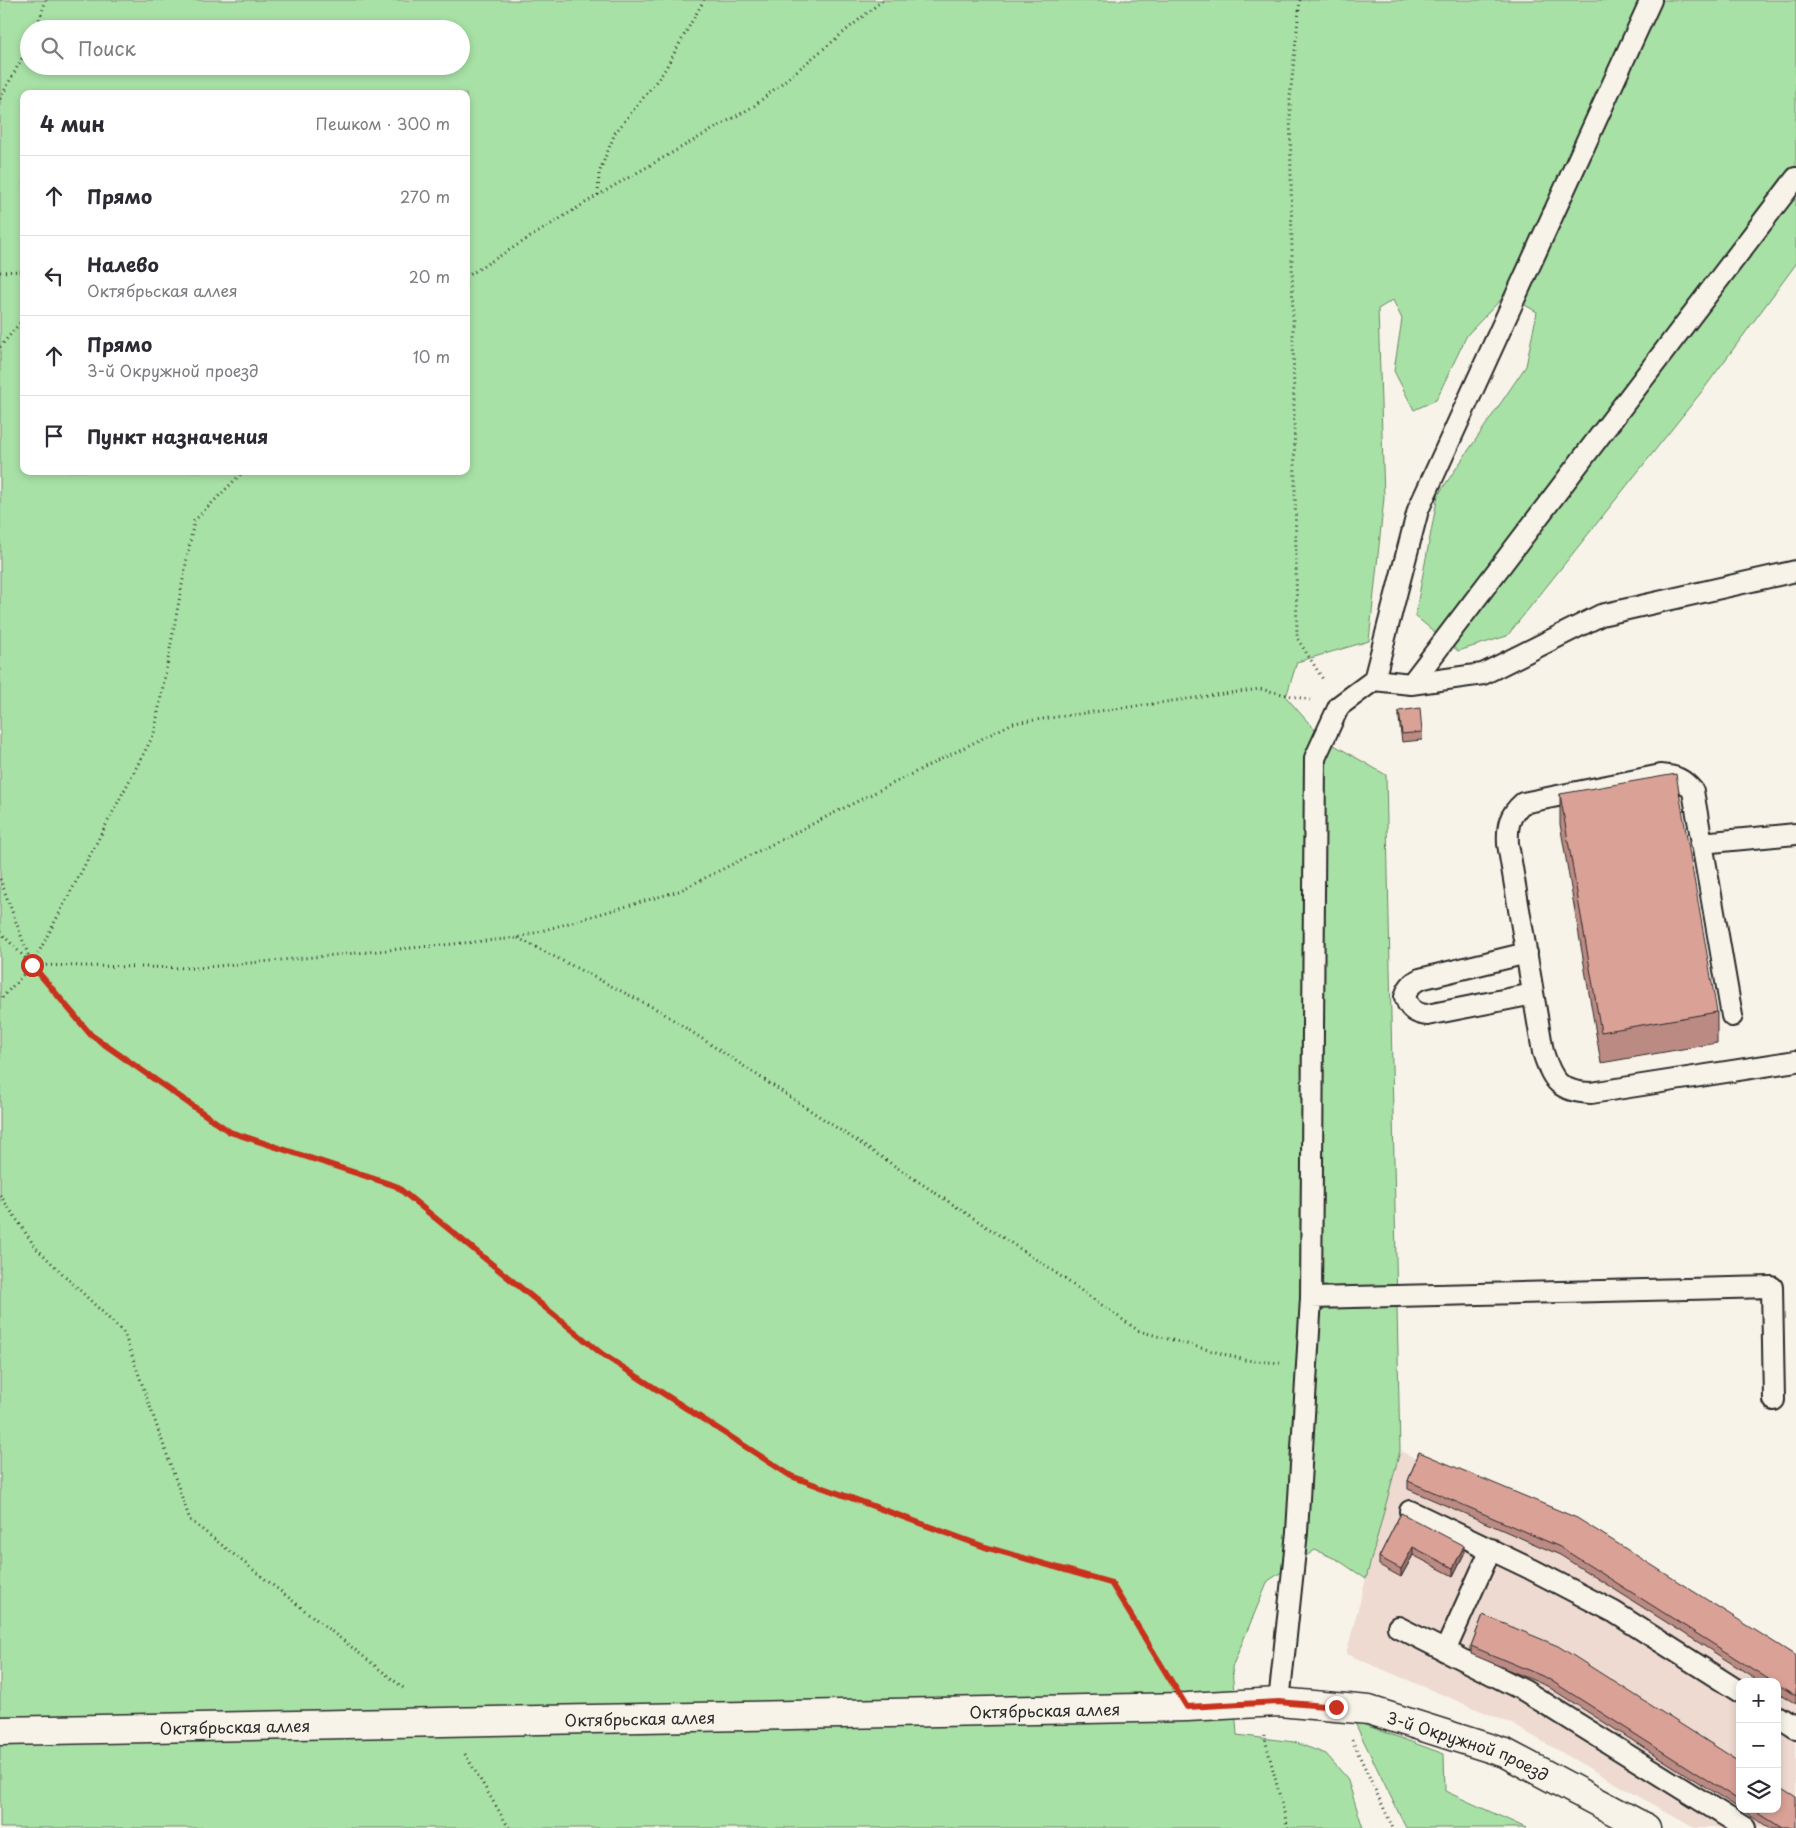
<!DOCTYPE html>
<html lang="ru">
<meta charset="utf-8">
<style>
:root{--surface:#fff;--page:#f2f2f3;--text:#2b2b33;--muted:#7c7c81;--line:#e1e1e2}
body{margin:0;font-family:"Playpen Sans",sans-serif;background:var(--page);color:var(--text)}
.controls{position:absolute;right:15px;bottom:15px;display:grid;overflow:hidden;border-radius:10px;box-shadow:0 2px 8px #0003}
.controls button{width:45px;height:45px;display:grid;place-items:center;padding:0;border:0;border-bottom:1px solid var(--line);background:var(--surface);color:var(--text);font:25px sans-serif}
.stop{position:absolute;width:15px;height:15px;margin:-11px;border:4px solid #c8321e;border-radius:50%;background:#fff}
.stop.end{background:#c8321e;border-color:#fff;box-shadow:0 1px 5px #0008}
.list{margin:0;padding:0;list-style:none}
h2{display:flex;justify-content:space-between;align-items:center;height:65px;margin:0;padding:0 20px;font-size:21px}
h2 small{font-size:16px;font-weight:400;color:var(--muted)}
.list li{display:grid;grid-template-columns:32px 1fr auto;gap:15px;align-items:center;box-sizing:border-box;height:80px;padding:0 20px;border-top:1px solid var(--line)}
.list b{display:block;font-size:19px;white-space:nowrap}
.list p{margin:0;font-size:16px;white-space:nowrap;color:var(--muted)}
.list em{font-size:16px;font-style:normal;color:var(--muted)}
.icon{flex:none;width:28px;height:28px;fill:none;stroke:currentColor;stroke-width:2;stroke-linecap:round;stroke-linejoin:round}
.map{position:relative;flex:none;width:1796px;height:1828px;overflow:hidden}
.search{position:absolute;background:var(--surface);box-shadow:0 2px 8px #0003;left:20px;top:20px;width:450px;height:55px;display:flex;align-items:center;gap:12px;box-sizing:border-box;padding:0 18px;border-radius:28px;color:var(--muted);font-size:19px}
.panel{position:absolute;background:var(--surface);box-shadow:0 2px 8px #0003;left:20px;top:90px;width:450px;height:385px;border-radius:10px}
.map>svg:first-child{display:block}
.built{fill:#eedad0;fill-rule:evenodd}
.green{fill:#a8e1a6;stroke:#6a8668;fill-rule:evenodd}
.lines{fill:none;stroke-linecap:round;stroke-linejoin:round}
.lane-casing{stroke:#2b2b2b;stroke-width:24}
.street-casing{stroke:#2b2b2b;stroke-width:31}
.path{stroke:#2b2b2b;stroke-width:3;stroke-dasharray:1 4;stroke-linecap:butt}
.lane{stroke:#f7f3e8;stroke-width:20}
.street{stroke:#f7f3e8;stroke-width:28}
.wall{fill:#bb8a82;stroke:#2b2b2b}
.shaded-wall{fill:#99716a;stroke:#2b2b2b}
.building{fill:#daa197;stroke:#2b2b2b}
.route{stroke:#c8321e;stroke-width:6}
.labels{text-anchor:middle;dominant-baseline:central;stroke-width:4;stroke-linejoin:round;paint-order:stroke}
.street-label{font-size:16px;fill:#2b2b2b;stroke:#f7f3e8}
</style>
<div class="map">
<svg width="1796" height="1828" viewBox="0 0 1796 1828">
<rect width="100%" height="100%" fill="#f7f3e8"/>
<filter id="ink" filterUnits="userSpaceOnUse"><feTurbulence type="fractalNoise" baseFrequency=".02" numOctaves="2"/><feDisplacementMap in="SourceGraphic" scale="10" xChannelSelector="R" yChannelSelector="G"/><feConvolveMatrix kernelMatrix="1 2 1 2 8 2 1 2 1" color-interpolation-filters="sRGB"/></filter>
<g filter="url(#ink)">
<path class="built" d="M1400,1451L1419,1460L1796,1664V1828H1694L1510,1723L1346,1654ZM1740,1682H1777V1809H1740Z"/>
<path class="green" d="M0,0H1796V264L1703,390L1507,636L1458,651L1415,616L1438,495L1526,366L1537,312L1506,294L1467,335L1436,400L1414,410L1394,371L1402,319L1393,300L1378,309L1384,498L1369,641L1297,662L1286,697L1322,738L1386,775L1400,1451L1366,1579L1338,1560L1315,1550L1268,1581L1232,1667L1237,1735L1294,1742L1326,1754L1347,1778L1363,1828H0ZM29,29H461V66H29ZM24,94H466V471H24Z
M1354,1721L1444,1754L1445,1791L1526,1828H1406Z"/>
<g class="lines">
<g class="lane-casing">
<path id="lane" d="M1374,680L1411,684L1483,674L1601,615L1796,571
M1411,684L1796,178
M1701,843L1796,834
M1527,953L1420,979C1412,983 1408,987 1405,997C1409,1009 1415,1014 1427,1015L1533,994
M1732,1016L1693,791C1683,779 1676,776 1661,775L1523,803C1509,815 1507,826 1508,844L1543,1052C1552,1081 1560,1092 1591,1093L1796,1061
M1311,1298L1772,1287L1774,1400
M1410,1511L1531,1569L1614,1612L1740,1692
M1398,1627L1525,1691L1745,1828
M1445,1651L1491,1549
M1279,1702L1297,1532L1311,1298L1315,758L1339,706L1374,680L1418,510L1651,0
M1777,1716L1796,1728"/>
</g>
<g class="street-casing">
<g id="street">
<path id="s1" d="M0,1731L1187,1707L1279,1702L1369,1710L1505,1753L1646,1828"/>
</g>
</g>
<path class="path" d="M1300,0L1290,98L1297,638L1324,681
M36,29L46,0
M0,99L29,45
M598,195L599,173L615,133L663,73L704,0
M0,272L24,271
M466,277L598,195L754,106L883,0
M0,347L24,318
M244,471L194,521L154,734L32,965L91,1035L229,1131L396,1186L602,1354L791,1476L985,1547L1111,1583L1169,1676
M0,879L32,965L0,1000
M0,932L32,965L196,968L517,938L679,891L1013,723L1260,689L1310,700
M518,938L660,1011L1043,1264L1139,1331L1245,1360L1280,1363
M0,1195L36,1248L124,1333L190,1520L406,1690
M1264,1735L1288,1828
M1352,1740L1393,1828
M465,1754L509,1828"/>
<use href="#lane" class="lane"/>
<use href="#street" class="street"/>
</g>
<path class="wall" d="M1399,711L1422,732V740L1402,742L1399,719Z
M1560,794L1717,1012V1043L1601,1063L1560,824Z
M1419,1452L1796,1656V1704L1777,1692V1682H1761L1560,1555L1408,1489V1481Z
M1401,1513L1464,1554L1453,1576L1413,1555L1401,1577L1379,1565V1557Z
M1483,1615L1740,1762V1809L1547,1686L1471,1654V1646Z
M1740,1809H1777L1796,1828H1769Z"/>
<path class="shaded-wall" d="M1464,1546V1554L1453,1576V1568Z
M1413,1547V1555L1401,1577V1569Z"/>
<path class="building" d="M1420,708L1422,732L1402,734L1399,711Z
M1676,774L1717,1012L1601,1032L1560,794Z
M1419,1452L1577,1518L1796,1656V1696L1777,1684V1682H1773L1560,1547L1408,1481Z
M1401,1513L1464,1546L1453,1568L1413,1547L1401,1569L1379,1557Z
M1483,1615L1558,1646L1740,1762V1801L1547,1678L1471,1646Z
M1777,1786L1796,1798V1828H1782L1752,1809H1777Z"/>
</g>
<g class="lines" filter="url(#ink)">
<path class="route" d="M32,965L91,1035L230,1132L396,1186L602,1354L791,1476L985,1547L1111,1583L1187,1707L1279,1702L1336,1707"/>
</g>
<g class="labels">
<g class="street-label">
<text stroke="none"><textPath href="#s1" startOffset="1045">Октябрьская аллея</textPath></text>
<text stroke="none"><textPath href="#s1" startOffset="640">Октябрьская аллея</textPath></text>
<text stroke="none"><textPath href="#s1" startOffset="235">Октябрьская аллея</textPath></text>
<text stroke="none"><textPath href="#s1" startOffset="1475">3-й Окружной проезд</textPath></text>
</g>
</g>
</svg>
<div class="controls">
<button>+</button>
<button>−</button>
<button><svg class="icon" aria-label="layers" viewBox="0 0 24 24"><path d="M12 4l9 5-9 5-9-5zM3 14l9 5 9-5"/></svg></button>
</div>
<div class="stop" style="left:32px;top:965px"></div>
<div class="stop end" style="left:1336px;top:1707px"></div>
<div class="search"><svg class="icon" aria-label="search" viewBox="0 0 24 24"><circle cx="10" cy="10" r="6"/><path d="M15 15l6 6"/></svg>Поиск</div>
<section class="panel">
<h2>4 мин<small>Пешком · 300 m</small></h2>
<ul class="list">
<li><svg class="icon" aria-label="ahead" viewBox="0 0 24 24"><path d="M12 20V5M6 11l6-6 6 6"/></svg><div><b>Прямо</b></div><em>270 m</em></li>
<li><svg class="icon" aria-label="left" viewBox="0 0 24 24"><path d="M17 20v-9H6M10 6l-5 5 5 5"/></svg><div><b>Налево</b><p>Октябрьская аллея</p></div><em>20 m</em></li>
<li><svg class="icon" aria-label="ahead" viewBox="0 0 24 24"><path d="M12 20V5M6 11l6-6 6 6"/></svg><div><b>Прямо</b><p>3-й Окружной проезд</p></div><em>10 m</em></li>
<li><svg class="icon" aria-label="arrive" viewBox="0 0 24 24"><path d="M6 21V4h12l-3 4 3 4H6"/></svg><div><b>Пункт назначения</b></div></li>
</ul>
</section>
</div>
